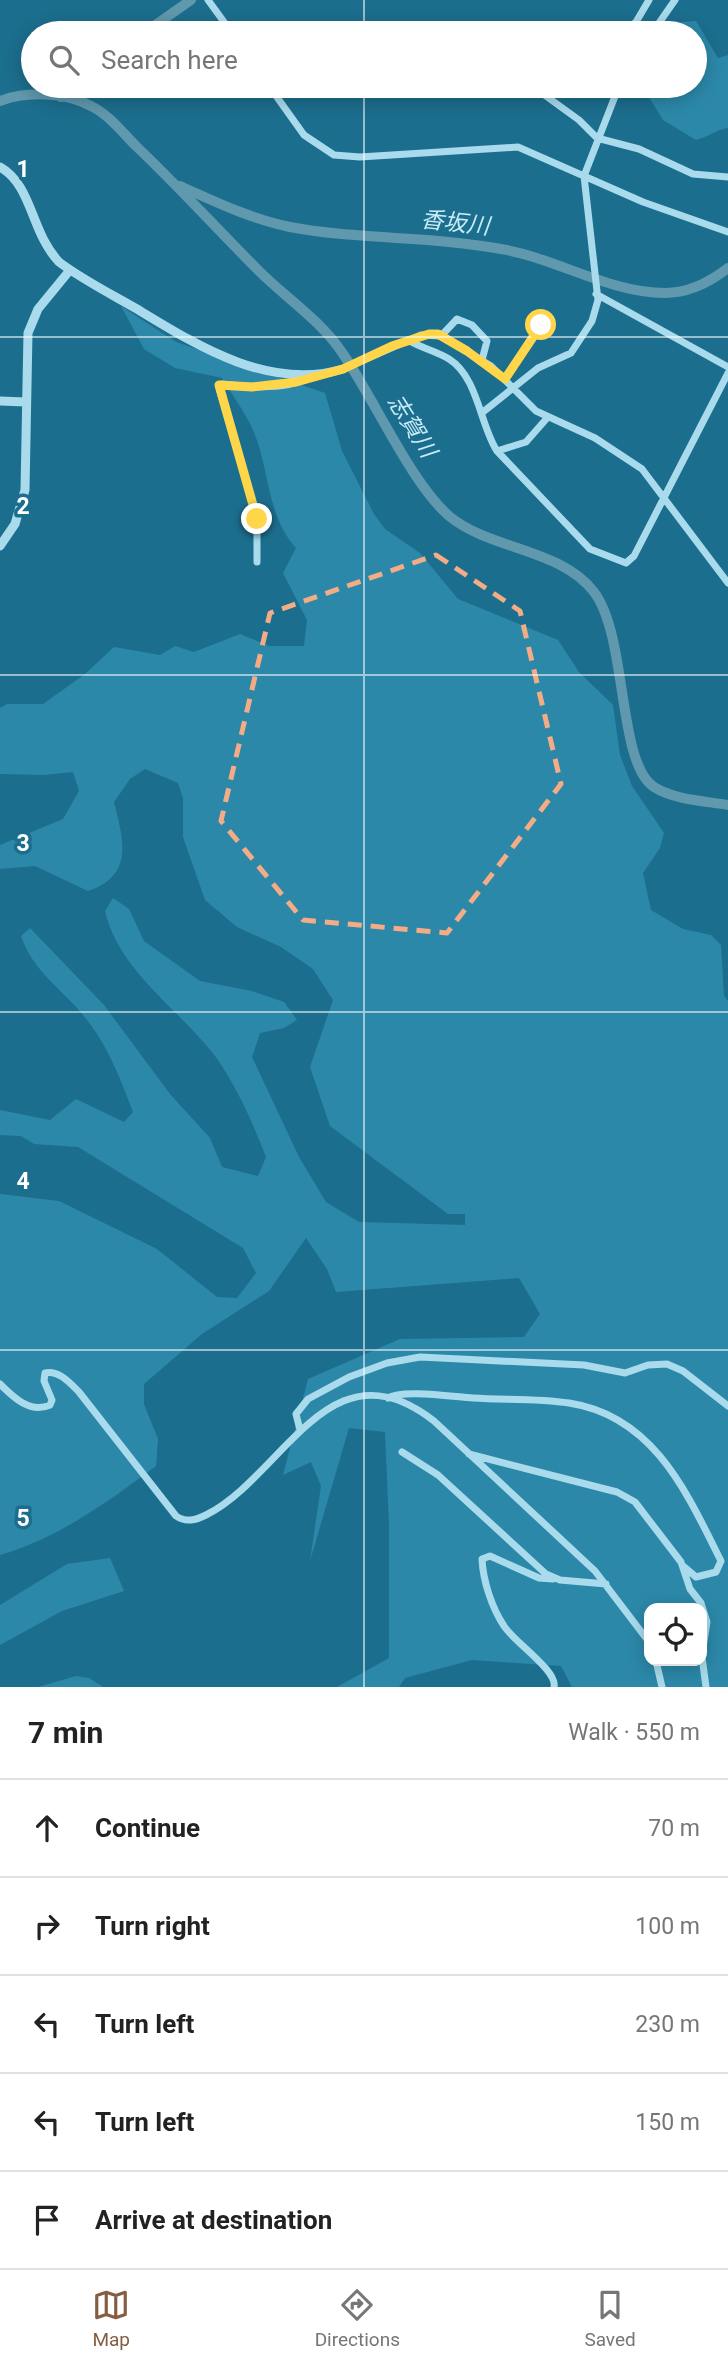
<!DOCTYPE html>
<meta charset="utf-8">
<style>
:root{--surface:#fff;--page:#f6f6f6;--text:#222;--muted:#767676;--line:#e0e0e0;--accent:#855e41}
body{margin:0;font-family:Roboto,"Noto Sans JP",sans-serif;background:var(--page);color:var(--text)}
.controls{position:absolute;right:21px;bottom:21px;display:grid;overflow:hidden;border-radius:14px;box-shadow:0 4px 18px #0003}
.controls button{width:63px;height:63px;display:grid;place-items:center;padding:0;border:0;border-bottom:2px solid var(--line);background:var(--surface);color:var(--text);font:35px sans-serif}
.stop{position:absolute;width:21px;height:21px;margin:-16px;border:5px solid #ffd54a;border-radius:50%;background:#fff}
.stop.end{background:#ffd54a;border-color:#fff;box-shadow:0 2px 7px #0008}
.list{margin:0;padding:0;list-style:none}
h2{display:flex;justify-content:space-between;align-items:center;height:91px;margin:0;padding:0 28px;font-size:30px}
h2 small{font-size:23px;font-weight:400;color:var(--muted)}
.list li{display:grid;grid-template-columns:46px 1fr auto;gap:21px;align-items:center;box-sizing:border-box;height:98px;padding:0 28px;border-top:2px solid var(--line)}
.list b{display:block;font-size:26px;white-space:nowrap}
.list em{font-size:23px;font-style:normal;color:var(--muted)}
.icon{flex:none;width:38px;height:38px;fill:none;stroke:currentColor;stroke-width:2;stroke-linecap:round;stroke-linejoin:round}
.map{position:relative;flex:none;width:728px;height:1687px;overflow:hidden}
.search{position:absolute;background:var(--surface);box-shadow:0 4px 18px #0003;left:21px;right:21px;top:21px;height:77px;display:flex;align-items:center;gap:18px;box-sizing:border-box;padding:0 24px;border-radius:38px;color:var(--muted);font-size:26px}
.sheet{height:581px;background:var(--surface)}
nav{display:flex;justify-content:space-around;align-items:center;box-sizing:border-box;height:98px;border-top:2px solid var(--line);background:var(--surface);font-size:19px;color:var(--muted)}
nav a{display:grid;justify-items:center;gap:4px}
nav .on{color:var(--accent)}
.map>svg:first-child{display:block}
.green{fill:#2c88a9;fill-rule:evenodd}
.lines{fill:none;stroke-linecap:round;stroke-linejoin:round}
.river{stroke:#6098ad;stroke-width:10}
.minor{stroke:#a9dbed;stroke-width:7}
.tertiary{stroke:#a9dbed;stroke-width:9}
.route{stroke:#ffd54a;stroke-width:9}
.marked{fill:none;stroke:#f4ac86;stroke-width:5;stroke-dasharray:14 9;stroke-linejoin:round}
.grid{fill:none;stroke:#fff;stroke-width:2;stroke-opacity:0.55}
.labels{text-anchor:middle;dominant-baseline:central;stroke-width:7;stroke-linejoin:round;paint-order:stroke}
.water-label{font-size:23px;font-style:italic;fill:#c8ebf7;stroke:#1c6e8e}
.grid-label{font-size:23px;text-anchor:middle;font-weight:bold;fill:#fff;stroke:#1c6e8e;stroke-width:7;stroke-linejoin:round;paint-order:stroke}
</style>
<div class="map">
<svg width="728" height="1687" viewBox="0 0 728 1687">
<rect width="100%" height="100%" fill="#1c6e8e"/>
<path class="green" d="M696,21L718,58L728,55V128C715,130 708,137 696,140L663,120L642,86H695V33H659L669,23Z
M121,306L176,342L325,393L342,451L374,514L385,529L420,553L458,599L558,640L579,672L613,705L620,755L632,786L664,833L660,848L643,873L651,910L683,929L711,935L721,945L724,996L728,1001V1687H572L561,1666L472,1660L405,1678L399,1687H337L389,1658V1525L385,1432L349,1428L310,1561L321,1486L311,1462L283,1475L308,1379L400,1339L524,1337L540,1314L519,1278L336,1292L327,1269L306,1238L269,1291L202,1334L144,1384V1404L158,1439L156,1466C109,1501 57,1539 0,1555V1194L59,1201L157,1249L217,1297L237,1298L256,1273L243,1248L78,1147L34,1144L21,1136L0,1135V1110L50,1120L76,1099L124,1122L133,1112C118,1073 106,1040 77,1008C55,984 32,968 21,936L30,928L104,1005L170,1094L210,1138L222,1167L258,1176L266,1157C253,1123 236,1085 215,1056C179,1009 119,971 105,911L113,898L129,909L144,941L200,981L252,991L284,1002L297,1020L284,1028L260,1033L252,1057L299,1157L326,1202L359,1222L465,1225V1214H448L330,1126L310,1067L333,1000L313,969L281,947L237,927L205,900L183,837V798L178,783L145,769L130,779L114,802C123,839 135,875 88,891L35,866L0,869V845L63,819L79,791L73,772L44,775L0,774V708L7,704H43L85,674L114,647L160,655L175,646L194,652L240,634L269,646H304L307,620L283,573L296,548C266,515 270,469 253,430C245,412 232,395 222,378L175,368L144,349ZM649,1608H702V1661H649Z
M110,1558L124,1591L62,1611L0,1645V1605L67,1564Z
M76,1676L89,1678L103,1687H38Z"/>
<g class="lines">
<path class="river" d="M144,33L191,0
M61,97L73,86
M0,101C27,91 65,92 91,106C108,114 122,132 136,146C178,186 217,229 259,271C285,297 320,320 341,351C373,396 410,482 449,516C490,550 560,548 594,592C628,637 617,763 654,787C675,800 704,801 728,805
M180,186C216,202 251,219 290,227C359,240 432,236 501,249C556,258 609,293 665,293C689,293 710,282 728,268"/>
<path class="minor" d="M208,0L232,33
M623,33L636,22L649,0
M652,33L675,0
M269,86L304,135L334,155L360,157L518,147L643,202L728,232
M538,86L539,91L579,120L597,138L639,149L693,174L728,177
M596,294L728,367
M441,336L457,319L472,325L487,341L482,360
M408,340C421,348 436,351 449,359C478,377 480,425 497,451L590,549L626,563L634,556L728,373
M343,369L421,335L441,336L491,366L536,411L595,438L642,469L728,583
M505,379L541,325
M483,412L538,368L571,353L592,321L598,300L584,176L619,86
M497,451L526,442L548,417
M257,562V519L219,388L222,384C250,387 289,391 313,375
M0,1384C13,1397 30,1414 50,1405L52,1400L44,1381L45,1373C59,1370 70,1383 79,1392L176,1516C186,1523 196,1520 206,1515C284,1476 329,1339 434,1421L595,1571L649,1642
M388,1398C402,1389 454,1397 473,1398C504,1400 537,1398 569,1403C654,1416 687,1493 721,1561L716,1572L696,1577L683,1566
M300,1430L296,1414L308,1399L349,1377L387,1363L420,1357L584,1365L625,1373L648,1365L667,1364L683,1371L728,1406
M402,1452L438,1475L546,1574L560,1580L606,1584
M469,1454L617,1492L635,1502L681,1562L690,1589L701,1603L707,1622L702,1654
M553,1579L539,1578L490,1556L482,1559C483,1581 492,1608 504,1626C514,1642 558,1671 554,1687
M702,1657L706,1687
M656,1661L662,1687"/>
<path class="tertiary" d="M0,167C33,186 30,231 59,262C83,280 111,294 137,309C198,346 269,391 343,369
M0,401L26,402
M0,546L15,524L25,490L28,333L38,309L70,270"/>
</g>
<g class="lines">
<path class="route" d="M257,519L219,385L252,387L296,382L343,369L392,346L429,334H438L467,351L505,379L541,325"/>
</g>
<path class="marked" d="M436,555L520,611L561,784L447,933L303,920L221,821L270,613Z"/>
<path class="grid" d="M364,0V33M364,86V1687M0,337H728M0,675H728M0,1012H728M0,1350H728"/>
<g class="labels">
<g class="water-label">
<text transform="translate(455 223) rotate(6)">香坂川</text>
<text transform="translate(412 426) rotate(58)">志賀川</text>
</g>
</g>
<g class="grid-label">
<text x="23" y="177">1</text>
<text x="23" y="514">2</text>
<text x="23" y="851">3</text>
<text x="23" y="1189">4</text>
<text x="23" y="1526">5</text>
</g>
</svg>
<div class="controls">
<button><svg class="icon" aria-label="locate" viewBox="0 0 24 24"><circle cx="12" cy="12" r="6"/><path d="M12 2v4M12 18v4M2 12h4M18 12h4"/></svg></button>
</div>
<div class="stop" style="left:541px;top:325px"></div>
<div class="stop end" style="left:257px;top:519px"></div>
<div class="search"><svg class="icon" aria-label="search" viewBox="0 0 24 24"><circle cx="10" cy="10" r="6"/><path d="M15 15l6 6"/></svg>Search here</div>
</div>
<section class="sheet">
<h2>7 min<small>Walk · 550 m</small></h2>
<ul class="list">
<li><svg class="icon" aria-label="ahead" viewBox="0 0 24 24"><path d="M12 20V5M6 11l6-6 6 6"/></svg><div><b>Continue</b></div><em>70 m</em></li>
<li><svg class="icon" aria-label="right" viewBox="0 0 24 24"><path d="M7 20v-9h11M14 6l5 5-5 5"/></svg><div><b>Turn right</b></div><em>100 m</em></li>
<li><svg class="icon" aria-label="left" viewBox="0 0 24 24"><path d="M17 20v-9H6M10 6l-5 5 5 5"/></svg><div><b>Turn left</b></div><em>230 m</em></li>
<li><svg class="icon" aria-label="left" viewBox="0 0 24 24"><path d="M17 20v-9H6M10 6l-5 5 5 5"/></svg><div><b>Turn left</b></div><em>150 m</em></li>
<li><svg class="icon" aria-label="arrive" viewBox="0 0 24 24"><path d="M6 21V4h12l-3 4 3 4H6"/></svg><div><b>Arrive at destination</b></div></li>
</ul>
</section>
<nav>
<a class="on"><svg class="icon" aria-label="map" viewBox="0 0 24 24"><path d="M3 6l6-2 6 2 6-2v14l-6 2-6-2-6 2zM9 4v14M15 6v14"/></svg>Map</a>
<a><svg class="icon" aria-label="directions" viewBox="0 0 24 24"><path d="M12 3l9 9-9 9-9-9zM9 14v-3h6M13 9l2 2-2 2"/></svg>Directions</a>
<a><svg class="icon" aria-label="saved" viewBox="0 0 24 24"><path d="M7 4h10v16l-5-4-5 4z"/></svg>Saved</a>
</nav>
